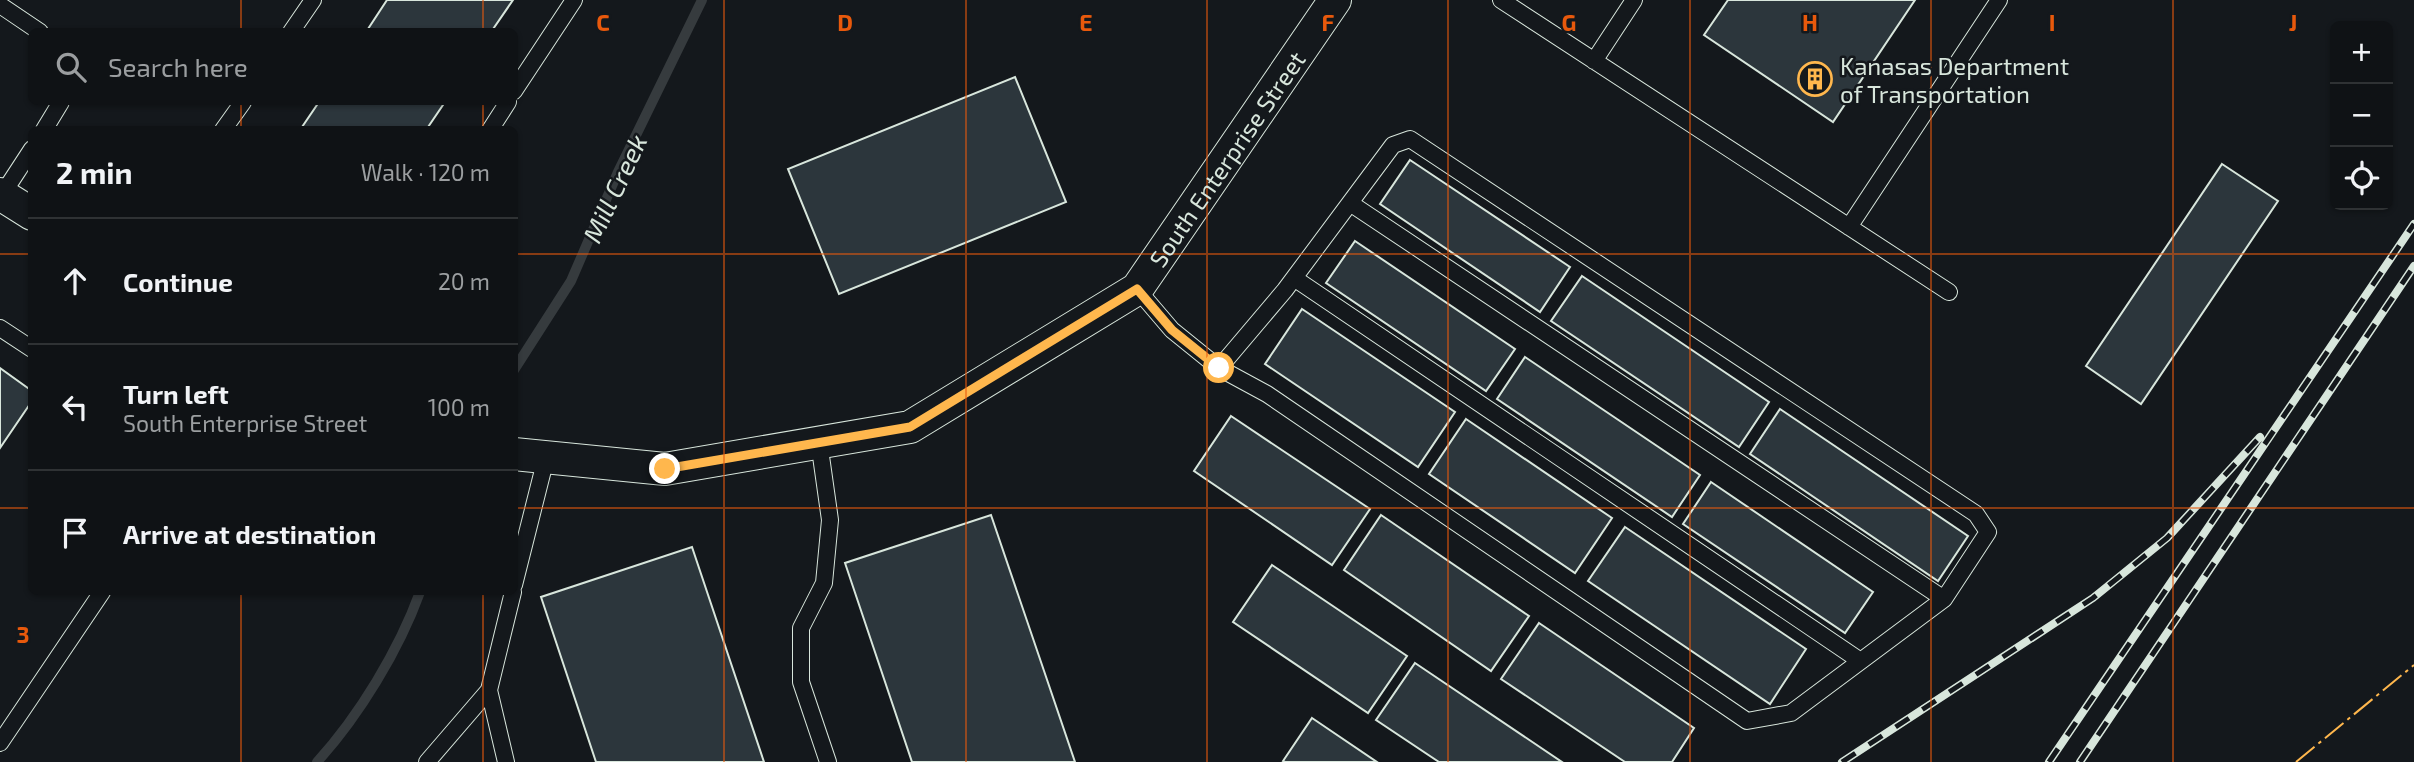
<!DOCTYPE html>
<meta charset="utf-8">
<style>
:root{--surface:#0f1215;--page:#1d2022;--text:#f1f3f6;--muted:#9b9ea0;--line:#2f3234}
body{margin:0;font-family:"Exo 2",sans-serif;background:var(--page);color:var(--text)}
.controls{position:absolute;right:21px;top:21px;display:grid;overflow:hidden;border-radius:10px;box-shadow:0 2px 5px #0004}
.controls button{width:63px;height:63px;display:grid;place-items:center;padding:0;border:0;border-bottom:2px solid var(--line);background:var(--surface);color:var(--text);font:35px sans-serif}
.stop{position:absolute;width:21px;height:21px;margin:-16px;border:5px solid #ffb74d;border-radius:50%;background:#fff}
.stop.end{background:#ffb74d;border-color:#fff;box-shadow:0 2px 7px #0008}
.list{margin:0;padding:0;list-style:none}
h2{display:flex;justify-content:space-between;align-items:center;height:91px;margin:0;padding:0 28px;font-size:30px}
h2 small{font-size:23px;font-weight:400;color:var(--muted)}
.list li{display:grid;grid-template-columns:46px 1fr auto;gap:21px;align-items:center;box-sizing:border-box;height:126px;padding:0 28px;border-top:2px solid var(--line)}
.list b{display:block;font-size:26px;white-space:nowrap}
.list p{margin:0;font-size:23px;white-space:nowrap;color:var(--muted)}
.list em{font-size:23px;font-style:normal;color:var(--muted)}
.icon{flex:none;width:38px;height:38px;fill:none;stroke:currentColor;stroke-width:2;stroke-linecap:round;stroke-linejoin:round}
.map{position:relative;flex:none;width:2414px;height:762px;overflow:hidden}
.search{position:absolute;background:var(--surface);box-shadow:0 2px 5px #0004;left:28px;top:28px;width:490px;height:77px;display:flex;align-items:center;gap:18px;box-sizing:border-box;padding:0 24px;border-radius:10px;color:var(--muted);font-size:26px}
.panel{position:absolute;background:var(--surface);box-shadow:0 2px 5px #0004;left:28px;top:126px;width:490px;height:469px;border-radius:10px}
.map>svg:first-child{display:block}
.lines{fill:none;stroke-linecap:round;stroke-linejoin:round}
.stream{stroke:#363b3e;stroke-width:10}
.building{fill:#2c363c;stroke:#d8e6dc;stroke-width:2}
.service-casing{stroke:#d8e6dc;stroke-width:18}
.minor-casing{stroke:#d8e6dc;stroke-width:34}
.service{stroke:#14181c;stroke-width:16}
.minor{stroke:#14181c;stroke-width:32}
.rail-casing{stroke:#d8e6dc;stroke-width:8}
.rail{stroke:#14181c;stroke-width:5;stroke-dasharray:16;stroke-linecap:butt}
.power{stroke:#ffb74d;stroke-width:2;stroke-dasharray:24 5 3.5 5;stroke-linecap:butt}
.route{stroke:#ffb74d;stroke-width:9}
.grid{fill:none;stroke:#e8590c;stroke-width:2;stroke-opacity:0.55}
.labels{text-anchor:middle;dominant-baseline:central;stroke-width:5;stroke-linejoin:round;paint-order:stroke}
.poi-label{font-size:24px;fill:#d8e6dc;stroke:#14181c;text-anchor:start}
.street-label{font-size:24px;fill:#d8e6dc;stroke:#14181c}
.water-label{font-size:26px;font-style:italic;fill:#d8e6dc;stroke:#14181c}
.grid-label{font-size:23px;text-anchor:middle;font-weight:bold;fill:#e8590c;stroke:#14181c;stroke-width:5;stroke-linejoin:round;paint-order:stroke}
</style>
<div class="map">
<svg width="2414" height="762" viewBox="0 0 2414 762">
<rect width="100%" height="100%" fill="#14181c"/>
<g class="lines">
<path class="stream" d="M514,370L571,281L618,172L702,0
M317,762C359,716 399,650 420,592"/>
</g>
<path class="building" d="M387,0H513L491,32H366Z
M1728,0H1915L1833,122L1704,35Z
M1015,77L1066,202L839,294L788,169Z
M319,102H445L426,130H300Z
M1410,160L1570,267L1540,312L1380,204Z
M2222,164L2278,201L2141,404L2086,366Z
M1355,241L1515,349L1486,391L1326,283Z
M1582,276L1769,402L1739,447L1551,321Z
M1302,309L1455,412L1418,467L1265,364Z
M1525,357L1700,475L1672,517L1497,399Z
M0,368L32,391V401L0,448Z
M1780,409L1968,536L1938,581L1750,454Z
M1231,416L1370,509L1332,565L1194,471Z
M1466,419L1612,518L1575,573L1429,474Z
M1711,482L1873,592L1845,633L1683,524Z
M991,515L1075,762H912L845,563Z
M1381,515L1529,616L1491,671L1344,570Z
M1625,527L1806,649L1770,704L1588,581Z
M692,547L764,762H596L541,597Z
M1272,565L1407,656L1368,713L1233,622Z
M1539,623L1694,728L1672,762H1625L1501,679Z
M1415,663L1562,762H1439L1376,720Z
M1312,718L1377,762H1285L1283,761Z"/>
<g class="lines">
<g class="service-casing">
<path id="service" d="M1501,0L1949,292
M0,5L40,32
M291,32L313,0
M1594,61L1634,0
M514,91L574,0
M44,130L61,102
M223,130L243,102
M490,130L508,102
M2,195L32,149
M1350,203L1944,599
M1849,227L1999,0
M1294,278L1859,660
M1137,289L1172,330L1219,368L1267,394L1747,721L1791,713L1944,599L1988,532L1976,514L1410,139L1393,145L1285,290L1219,368
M0,328L32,349
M819,442L830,520L824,583L801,628V682L828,762
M514,585L546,458
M0,743L102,592
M427,762L489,690
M506,762L489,690L513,592"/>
</g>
<g class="minor-casing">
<g id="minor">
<path d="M0,194L32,214"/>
<path id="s1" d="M514,454L665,469L910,427L1137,289L1335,0"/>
</g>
</g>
<use href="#service" class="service"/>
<use href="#minor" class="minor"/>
<g class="rail-casing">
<path id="rail" d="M1842,762L2093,598L2167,538L2260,437
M2049,762L2414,224
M2080,762L2414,266"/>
</g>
<use href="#rail" class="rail"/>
<path class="power" d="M2296,762L2414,665"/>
</g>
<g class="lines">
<path class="route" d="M665,469L910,427L1137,289L1172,330L1219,368"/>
</g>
<path class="grid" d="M241,0V32M483,0V32M724,0V762M966,0V762M1207,0V762M1448,0V762M1690,0V762M1931,0V762M2173,0V762M241,102V130M483,102V130M0,254H32M514,254H2414M0,508H32M514,508H2414M241,592V762M483,592V762"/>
<defs>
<g id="building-ring" transform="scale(1.75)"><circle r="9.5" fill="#14181c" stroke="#ffb74d" stroke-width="1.5"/><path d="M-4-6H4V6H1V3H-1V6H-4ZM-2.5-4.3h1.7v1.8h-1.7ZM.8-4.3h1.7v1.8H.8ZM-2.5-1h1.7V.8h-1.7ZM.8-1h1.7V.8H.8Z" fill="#ffb74d"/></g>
</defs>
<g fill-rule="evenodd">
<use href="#building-ring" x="1815" y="79"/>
</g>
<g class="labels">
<g class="poi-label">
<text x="1840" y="65">Kanasas Department<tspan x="1840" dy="28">of Transportation</tspan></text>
</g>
<g class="street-label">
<text stroke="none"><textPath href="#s1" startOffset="824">South Enterprise Street</textPath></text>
</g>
<g class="water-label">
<text transform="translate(614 188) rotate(-65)">Mill Creek</text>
</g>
</g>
<g class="grid-label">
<text x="603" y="31">C</text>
<text x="845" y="31">D</text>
<text x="1086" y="31">E</text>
<text x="1328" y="31">F</text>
<text x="1569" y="31">G</text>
<text x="1810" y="31">H</text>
<text x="2052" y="31">I</text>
<text x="2293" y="31">J</text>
<text x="23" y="643">3</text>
</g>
</svg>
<div class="controls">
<button>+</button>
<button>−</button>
<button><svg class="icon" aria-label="locate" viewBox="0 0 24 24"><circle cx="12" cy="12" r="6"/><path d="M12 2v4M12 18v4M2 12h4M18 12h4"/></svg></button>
</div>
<div class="stop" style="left:1219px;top:368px"></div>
<div class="stop end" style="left:665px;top:469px"></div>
<div class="search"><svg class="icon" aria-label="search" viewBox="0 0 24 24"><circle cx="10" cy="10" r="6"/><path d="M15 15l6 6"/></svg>Search here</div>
<section class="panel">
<h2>2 min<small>Walk · 120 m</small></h2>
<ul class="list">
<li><svg class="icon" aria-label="ahead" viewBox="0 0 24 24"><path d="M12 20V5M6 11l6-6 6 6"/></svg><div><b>Continue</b></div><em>20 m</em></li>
<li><svg class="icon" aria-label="left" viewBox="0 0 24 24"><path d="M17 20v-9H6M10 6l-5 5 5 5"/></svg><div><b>Turn left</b><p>South Enterprise Street</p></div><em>100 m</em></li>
<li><svg class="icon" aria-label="arrive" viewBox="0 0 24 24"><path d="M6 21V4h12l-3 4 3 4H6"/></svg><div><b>Arrive at destination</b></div></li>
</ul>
</section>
</div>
